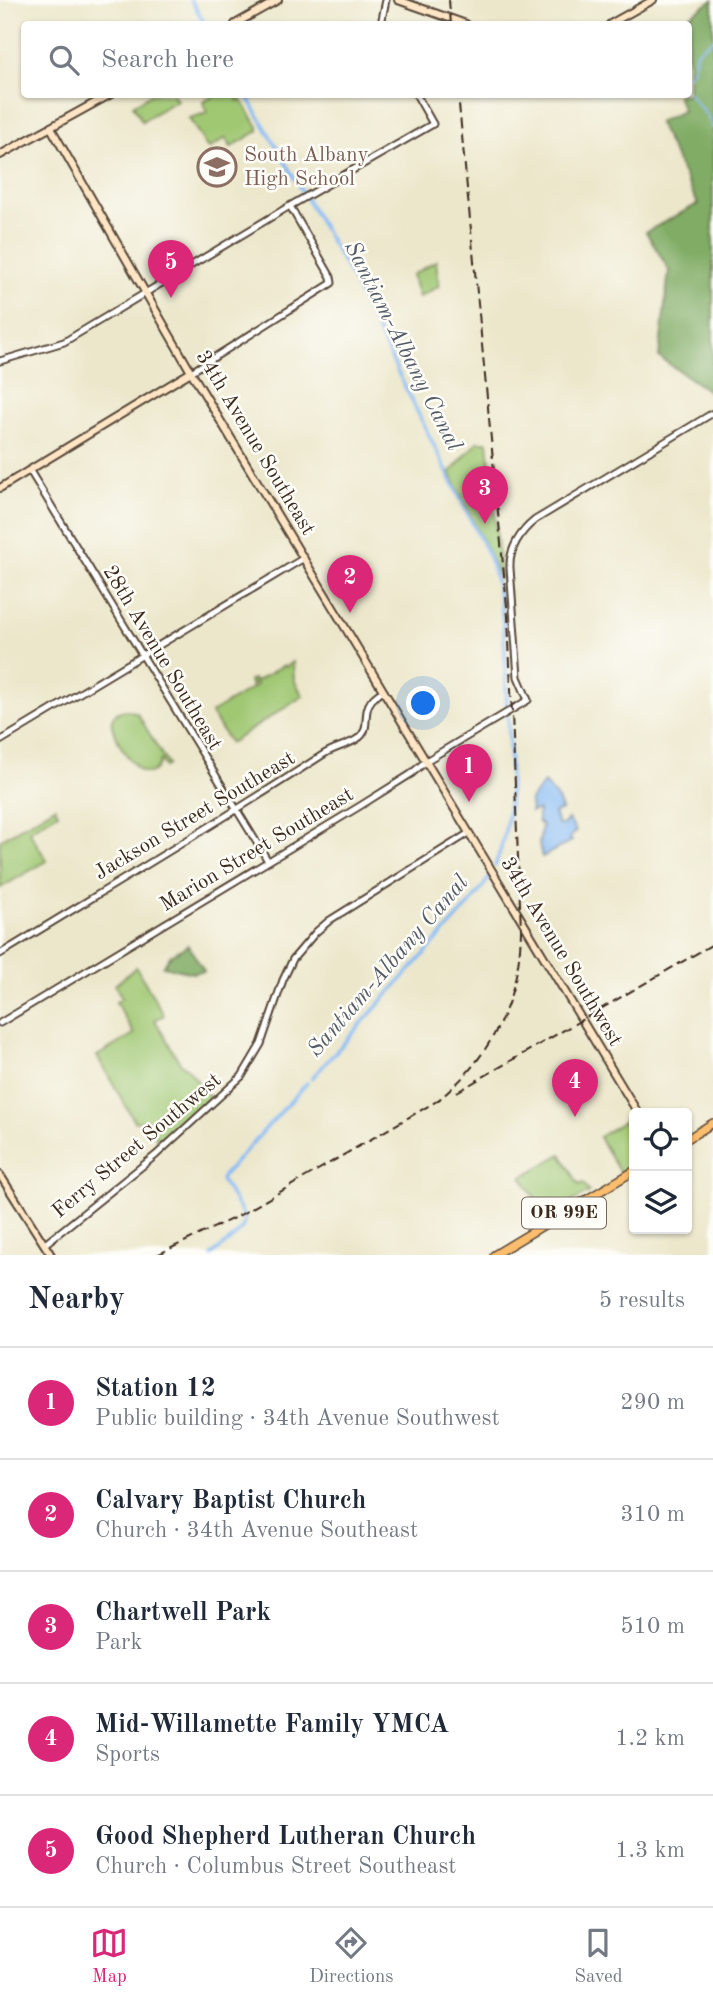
<!DOCTYPE html>
<meta charset="utf-8">
<style>
:root{--surface:#fff;--page:#f6f6f7;--text:#1f2937;--muted:#747a83;--line:#e0e1e3;--accent:#db2777}
body{margin:0;font-family:"Old Standard TT",serif;background:var(--page);color:var(--text)}
.controls{position:absolute;right:21px;bottom:21px;display:grid;overflow:hidden;border-radius:7px;box-shadow:0 2px 5px #0004}
.controls button{width:63px;height:63px;display:grid;place-items:center;padding:0;border:0;border-bottom:2px solid var(--line);background:var(--surface);color:var(--text);font:35px sans-serif}
.you{position:absolute;left:424px;top:704px;width:24px;height:24px;margin:-18px;border:5px solid #fff;border-radius:50%;background:#1a73e8;box-shadow:0 0 0 10px #1a73e833}
.badge{display:grid;place-items:center;width:46px;height:46px;border-radius:50%;background:var(--accent);color:#fff;font-size:23px;font-weight:700}
.pin{position:absolute;translate:-50% -58px;filter:drop-shadow(0 2px 4px #0008)}
.pin::after{content:'';position:absolute;top:37px;width:24px;height:21px;background:inherit;clip-path:polygon(0 0,100% 0,50% 100%)}
.list{margin:0;padding:0;list-style:none}
h2{display:flex;justify-content:space-between;align-items:center;height:91px;margin:0;padding:0 28px;font-size:30px}
h2 small{font-size:23px;font-weight:400;color:var(--muted)}
.list li{display:grid;grid-template-columns:46px 1fr auto;gap:21px;align-items:center;box-sizing:border-box;height:112px;padding:0 28px;border-top:2px solid var(--line)}
.list b{display:block;font-size:26px;white-space:nowrap}
.list p{margin:0;font-size:23px;white-space:nowrap;color:var(--muted)}
.list em{font-size:23px;font-style:normal;color:var(--muted)}
.icon{flex:none;width:38px;height:38px;fill:none;stroke:currentColor;stroke-width:2;stroke-linecap:round;stroke-linejoin:round}
.map{position:relative;flex:none;width:713px;height:1255px;overflow:hidden}
.search{position:absolute;background:var(--surface);box-shadow:0 2px 5px #0004;left:21px;right:21px;top:21px;height:77px;display:flex;align-items:center;gap:18px;box-sizing:border-box;padding:0 24px;border-radius:7px;color:var(--muted);font-size:26px}
.sheet{height:651px;background:var(--surface)}
nav{display:flex;justify-content:space-around;align-items:center;box-sizing:border-box;height:98px;border-top:2px solid var(--line);background:var(--surface);font-size:19px;color:var(--muted)}
nav a{display:grid;justify-items:center;gap:4px}
nav .on{color:var(--accent)}
.map>svg:first-child{display:block}
.green{fill:#a0c873;stroke:#6e7948;stroke-width:2}
.forest{fill:#80ac65;stroke:#5e6b42;stroke-width:2}
.water{fill:#85baf4;stroke:#607289;stroke-width:2}
.lines{fill:none;stroke-linecap:round;stroke-linejoin:round}
.stream{stroke:#85baf4;stroke-width:2}
.canal{stroke:#85baf4;stroke-width:3.5}
.tertiary-casing{stroke:#564638;stroke-width:9}
.secondary-casing{stroke:#564638;stroke-width:10}
.primary-casing{stroke:#564638;stroke-width:10}
.tertiary{stroke:#fff;stroke-width:5}
.secondary{stroke:#fde5c5;stroke-width:6}
.primary{stroke:#fbbd6e;stroke-width:7}
.rail{stroke:#3b2a1e;stroke-width:2;stroke-dasharray:10 5;stroke-linecap:butt}
.labels{text-anchor:middle;dominant-baseline:central;stroke-width:5;stroke-linejoin:round;paint-order:stroke}
.shield{fill:#fdfcf7;stroke:#75695f;stroke-width:2}
.shield-label{font-size:19px;font-weight:bold;fill:#3b2a1e}
.education-label{font-size:21px;fill:#785e54;stroke:#fdfcf7;text-anchor:start}
.street-label{font-size:21px;fill:#3b2a1e;stroke:#fdfcf7}
.water-label{font-size:23px;font-style:italic;fill:#555c69;stroke:#fdfcf7}
</style>
<div class="map">
<svg width="713" height="1255" viewBox="0 0 713 1255">
<rect width="100%" height="100%" fill="#fdfcf7"/>
<filter id="ink" filterUnits="userSpaceOnUse"><feTurbulence type="fractalNoise" baseFrequency=".0143" numOctaves="2"/><feDisplacementMap in="SourceGraphic" scale="14" xChannelSelector="R" yChannelSelector="G"/><feConvolveMatrix kernelMatrix="1 2 1 2 8 2 1 2 1" color-interpolation-filters="sRGB"/></filter>
<filter id="wash" filterUnits="userSpaceOnUse"><feTurbulence type="fractalNoise" baseFrequency=".00686" numOctaves="4" result="noise"/><feDisplacementMap in="SourceGraphic" scale="28" xChannelSelector="R" yChannelSelector="G"/><feGaussianBlur stdDeviation="1.57" result="paint"/><feColorMatrix in="noise" values="0 0 0 0 0 0 0 0 0 0 0 0 0 0 0 0 0 1.4 0 .05"/><feComposite in="paint" operator="in"/></filter>
<g filter="url(#wash)">
<rect width="100%" height="100%" fill="#ece7cb"/>
<path class="green" d="M151,94L174,95L177,100L142,121L133,105Z
M216,95H236L238,101L241,99L258,127V131L231,147L226,138L210,148L206,146L189,118L207,113L203,102Z
M436,261L439,286L419,297L412,275Z
M477,442H488L501,580L450,473Z
M293,662L294,680L303,696L230,743L211,713L257,685L255,683L251,686L249,681L253,679L255,682L284,665L286,667Z
M128,710L137,713L140,718L168,765L165,767L161,760C149,789 131,762 122,748C114,734 101,712 128,710Z
M55,807L58,813L29,831L47,861L0,888V840Z
M136,967L164,1015L155,1020L180,1063L189,1070L210,1098L159,1144L152,1128L144,1121L135,1122L97,1056L134,1034L116,1002L122,998L115,985Z
M628,1119H634V1164L620,1173L599,1137Z
M561,1154L579,1185L583,1183L589,1192L546,1216L522,1177Z"/>
<path class="forest" d="M713,0V394L659,357L669,270L646,232L698,204L658,122L683,111L677,95L688,94V24H677Z
M188,945L204,971L192,973L163,966L171,955Z"/>
<path class="water" d="M544,783L558,799L562,810L554,813L558,825H563L568,819L576,831L569,838L572,841L542,857L539,844L542,825L538,822V810L531,812L530,800Z"/>
<g class="lines">
<path class="stream" d="M688,76L694,67L696,52L713,39
M688,92L707,116L713,128"/>
<path class="canal" d="M191,0L205,24
M246,94L348,271L489,557C507,607 504,655 507,707
M495,866C515,814 510,770 508,716
M312,1078L470,904L490,877
M212,1255C256,1220 250,1226 221,1180L223,1176L307,1083"/>
</g>
</g>
<g filter="url(#ink)">
<g class="lines">
<g class="tertiary-casing">
<path id="tertiary" d="M381,24L386,0
M0,361L64,342L288,207L433,124L416,94
M191,372L332,283L331,277L290,206
M30,471L268,861
M0,741L304,558
M0,954C108,888 218,823 324,754C335,747 348,745 357,739C376,727 354,707 383,691
M0,1023L360,806L411,774L426,761L528,700L518,677L510,568C509,549 520,532 535,520L713,413
M45,1244L156,1155L242,1076L261,1044L283,980L293,959L316,932L330,920L469,833"/>
</g>
<g class="secondary-casing">
<path id="secondary" d="M398,0L466,24
M235,24L278,0
M610,24L653,0
M51,128L191,372L638,1113
M0,155L111,94
M0,488L191,372
M0,1175L51,1255"/>
</g>
<g class="primary-casing">
<path id="primary" d="M687,1139L713,1123
M494,1255L634,1171"/>
</g>
<use href="#tertiary" class="tertiary"/>
<use href="#secondary" class="secondary"/>
<use href="#primary" class="primary"/>
<path class="rail" d="M449,0L451,24
M457,1092L713,944
M157,1255L240,1215L437,1101C491,1058 520,999 521,929L508,617L458,94"/>
</g>
</g>
<defs>
<g id="school-ring" transform="scale(2.0125)"><circle r="9.5" fill="#fdfcf7" stroke="#8d6e63" stroke-width="1.5"/><path d="M0-5L7-2L0 1L-7-2ZM-4 1L0 2.5L4 1V4Q0 6-4 4Z" fill="#8d6e63"/></g>
</defs>
<g fill-rule="evenodd">
<use href="#school-ring" x="217" y="167"/>
</g>
<g class="labels">
<rect class="shield" x="522" y="1197.5" width="84" height="31" rx="5"/>
<g class="shield-label">
<text x="564" y="1213">OR 99E</text>
</g>
<g class="education-label">
<text x="244" y="155">South Albany<tspan x="244" dy="24">High School</tspan></text>
</g>
<g class="street-label">
<text transform="translate(255 443) rotate(59)">34th Avenue Southeast</text>
<text transform="translate(162 658) rotate(59)">28th Avenue Southeast</text>
<text transform="translate(195 816) rotate(-31)">Jackson Street Southeast</text>
<text transform="translate(257 850) rotate(-31)">Marion Street Southeast</text>
<text transform="translate(561 952) rotate(59)">34th Avenue Southwest</text>
<text transform="translate(137 1146) rotate(-40)">Ferry Street Southwest</text>
</g>
<g class="water-label">
<text transform="translate(403 346) rotate(63)">Santiam-Albany Canal</text>
<text transform="translate(388 966) rotate(-49)">Santiam-Albany Canal</text>
</g>
</g>
</svg>
<div class="controls">
<button><svg class="icon" aria-label="locate" viewBox="0 0 24 24"><circle cx="12" cy="12" r="6"/><path d="M12 2v4M12 18v4M2 12h4M18 12h4"/></svg></button>
<button><svg class="icon" aria-label="layers" viewBox="0 0 24 24"><path d="M12 4l9 5-9 5-9-5zM3 14l9 5 9-5"/></svg></button>
</div>
<div class="you"></div>
<div class="pin badge" style="left:469px;top:802px">1</div>
<div class="pin badge" style="left:350px;top:613px">2</div>
<div class="pin badge" style="left:485px;top:524px">3</div>
<div class="pin badge" style="left:575px;top:1117px">4</div>
<div class="pin badge" style="left:171px;top:298px">5</div>
<div class="search"><svg class="icon" aria-label="search" viewBox="0 0 24 24"><circle cx="10" cy="10" r="6"/><path d="M15 15l6 6"/></svg>Search here</div>
</div>
<section class="sheet">
<h2>Nearby<small>5 results</small></h2>
<ul class="list">
<li><span class="badge">1</span><div><b>Station 12</b><p>Public building · 34th Avenue Southwest</p></div><em>290 m</em></li>
<li><span class="badge">2</span><div><b>Calvary Baptist Church</b><p>Church · 34th Avenue Southeast</p></div><em>310 m</em></li>
<li><span class="badge">3</span><div><b>Chartwell Park</b><p>Park</p></div><em>510 m</em></li>
<li><span class="badge">4</span><div><b>Mid-Willamette Family YMCA</b><p>Sports</p></div><em>1.2 km</em></li>
<li><span class="badge">5</span><div><b>Good Shepherd Lutheran Church</b><p>Church · Columbus Street Southeast</p></div><em>1.3 km</em></li>
</ul>
</section>
<nav>
<a class="on"><svg class="icon" aria-label="map" viewBox="0 0 24 24"><path d="M3 6l6-2 6 2 6-2v14l-6 2-6-2-6 2zM9 4v14M15 6v14"/></svg>Map</a>
<a><svg class="icon" aria-label="directions" viewBox="0 0 24 24"><path d="M12 3l9 9-9 9-9-9zM9 14v-3h6M13 9l2 2-2 2"/></svg>Directions</a>
<a><svg class="icon" aria-label="saved" viewBox="0 0 24 24"><path d="M7 4h10v16l-5-4-5 4z"/></svg>Saved</a>
</nav>
